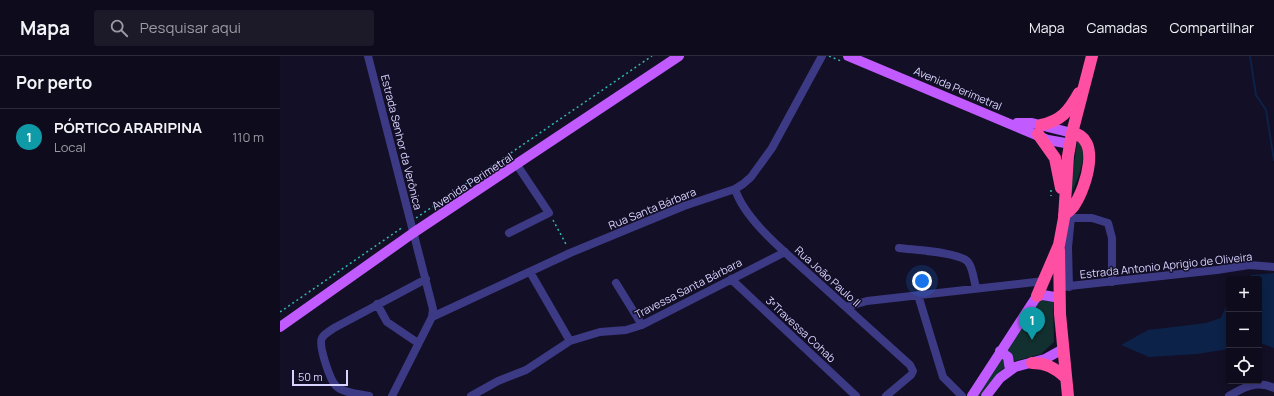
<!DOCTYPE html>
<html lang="pt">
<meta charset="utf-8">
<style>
:root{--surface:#0e0b1c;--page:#1c1929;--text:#f1f3f6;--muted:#9b9ba3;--line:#2e2b3b;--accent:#0f766e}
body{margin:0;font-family:Manrope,sans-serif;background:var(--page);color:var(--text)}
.controls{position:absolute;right:12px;bottom:12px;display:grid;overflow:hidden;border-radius:4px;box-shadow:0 2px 10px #0003}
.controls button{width:36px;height:36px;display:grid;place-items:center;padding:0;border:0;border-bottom:1px solid var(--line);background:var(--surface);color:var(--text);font:20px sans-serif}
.scale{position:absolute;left:12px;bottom:10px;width:56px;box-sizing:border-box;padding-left:4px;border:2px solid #d9d4ff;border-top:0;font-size:11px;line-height:14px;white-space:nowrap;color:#d9d4ff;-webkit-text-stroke:3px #130f26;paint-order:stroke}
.you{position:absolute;left:642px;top:225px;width:14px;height:14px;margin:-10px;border:3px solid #fff;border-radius:50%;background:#1a73e8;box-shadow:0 0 0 6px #1a73e833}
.badge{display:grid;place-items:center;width:26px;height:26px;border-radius:50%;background:var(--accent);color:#fff;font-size:13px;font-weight:700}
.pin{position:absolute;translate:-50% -33px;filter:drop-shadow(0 1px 2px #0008)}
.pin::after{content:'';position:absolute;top:21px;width:14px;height:12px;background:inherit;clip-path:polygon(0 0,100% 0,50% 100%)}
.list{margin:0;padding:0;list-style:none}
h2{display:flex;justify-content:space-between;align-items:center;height:52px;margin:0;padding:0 16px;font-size:17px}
h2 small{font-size:13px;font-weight:400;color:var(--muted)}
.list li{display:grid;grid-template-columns:26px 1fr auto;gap:12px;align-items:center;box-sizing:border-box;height:56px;padding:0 16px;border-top:1px solid var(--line)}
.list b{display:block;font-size:15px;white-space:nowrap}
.list p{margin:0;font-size:13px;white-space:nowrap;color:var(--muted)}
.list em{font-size:13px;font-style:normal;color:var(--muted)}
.icon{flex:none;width:22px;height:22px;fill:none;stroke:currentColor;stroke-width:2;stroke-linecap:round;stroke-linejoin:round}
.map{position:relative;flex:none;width:994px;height:340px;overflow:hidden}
header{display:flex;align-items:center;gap:24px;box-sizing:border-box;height:56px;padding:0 20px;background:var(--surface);border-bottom:1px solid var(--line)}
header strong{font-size:19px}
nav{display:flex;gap:22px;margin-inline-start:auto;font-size:14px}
.search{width:280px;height:36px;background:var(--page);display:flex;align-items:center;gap:10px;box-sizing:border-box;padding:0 14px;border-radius:4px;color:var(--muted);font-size:15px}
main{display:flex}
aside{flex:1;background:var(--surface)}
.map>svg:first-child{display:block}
.green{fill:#12302f}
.water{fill:#0c2248}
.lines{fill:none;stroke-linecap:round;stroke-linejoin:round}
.stream{stroke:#0c2248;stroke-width:2}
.path{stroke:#2fb8b0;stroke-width:1.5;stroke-dasharray:2 3;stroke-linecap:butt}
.minor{stroke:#3d3a85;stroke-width:8}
.major{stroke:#c25bff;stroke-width:10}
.highway{stroke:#ff4fa3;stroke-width:12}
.labels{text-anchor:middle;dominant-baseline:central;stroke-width:3;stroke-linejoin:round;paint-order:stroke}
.street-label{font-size:11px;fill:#d9d4ff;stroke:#130f26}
</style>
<header>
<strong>Mapa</strong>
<div class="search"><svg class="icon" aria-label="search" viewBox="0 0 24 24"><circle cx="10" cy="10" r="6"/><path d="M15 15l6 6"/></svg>Pesquisar aqui</div>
<nav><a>Mapa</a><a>Camadas</a><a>Compartilhar</a></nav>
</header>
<main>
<aside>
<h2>Por perto<small></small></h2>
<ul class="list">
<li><span class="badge" style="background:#0f9aa8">1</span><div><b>PÓRTICO ARARIPINA</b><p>Local</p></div><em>110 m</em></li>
</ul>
</aside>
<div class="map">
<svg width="994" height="340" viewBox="0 0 994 340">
<rect width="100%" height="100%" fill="#130f26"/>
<path class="green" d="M798,82C811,101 795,127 788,146Z
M759,242H773L774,286L761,298L731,306L725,292Z
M722,300L726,309L700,340H695Z"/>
<path class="water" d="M994,217V292L983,288H979V223H969L971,219Z
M946,250H949V293L917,298L869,301L841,289L868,274L926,267L941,262Z"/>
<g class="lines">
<path class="stream" d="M970,0L976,39L986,54L994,104"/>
<path class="path" d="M549,0L561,5
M771,134V140
M136,162L372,0
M273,164L287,190
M0,256L123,171"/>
<path class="minor" d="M88,0L153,253L152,261L112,340
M455,133C465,164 504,195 528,217C562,248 596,278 630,309L633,315L631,319L606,340
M784,162H812L828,167L832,182V226
M229,177L269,157L237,109
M619,192C633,194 680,196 688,206C693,212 694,225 696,232
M250,216L290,285
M451,223L576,340
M336,227L362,269
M780,231L937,214L969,209L994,211
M789,231L788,191L791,161
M638,239L663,321L682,340
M97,248L107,266L138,287
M566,251L587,245L764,225
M152,261L290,197L404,150L455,133L463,128L471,121L492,92L542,0
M89,340C79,338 63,337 56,330C50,324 38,289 42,282C44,278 50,275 54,272L146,223
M191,340L218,325L246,314L290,285L320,276L346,274L362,269L505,196
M949,340C964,331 977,324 994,332"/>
<path class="major" d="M568,0L768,84L791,88
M737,67H752L792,77
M0,271L133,177L399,0
M720,295L728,301L730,314
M692,340L757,240L763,239L780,242
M706,340L720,322L735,311L765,303L783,293"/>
<path class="highway" d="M761,69C781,65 789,55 799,37
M758,78L775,102L781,132
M784,159C788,156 793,152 795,148C806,131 822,81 792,77
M779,194L780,258L788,340
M757,240L779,189L784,162L788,100L792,77L812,0
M752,307C766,307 775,312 785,321"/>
</g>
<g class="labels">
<g class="street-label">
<text transform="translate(678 32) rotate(23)">Avenida Perimetral</text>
<text transform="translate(122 86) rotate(76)">Estrada Senhor da Verônica</text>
<text transform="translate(192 125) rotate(-33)">Avenida Perimetral</text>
<text transform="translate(372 152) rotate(-22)">Rua Santa Bárbara</text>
<text transform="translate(886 209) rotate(-6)">Estrada Antonio Aprigio de Oliveira</text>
<text transform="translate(548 220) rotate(42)">Rua João Paulo II</text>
<text transform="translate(408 232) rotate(-27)">Travessa Santa Bárbara</text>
<text transform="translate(521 273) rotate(43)">3ªTravessa Cohab</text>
</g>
</g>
</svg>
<div class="controls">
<button>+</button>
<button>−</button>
<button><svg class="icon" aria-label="locate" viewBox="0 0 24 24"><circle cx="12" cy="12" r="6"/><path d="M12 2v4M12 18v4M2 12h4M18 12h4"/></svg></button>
</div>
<div class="scale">50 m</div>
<div class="you"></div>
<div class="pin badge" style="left:752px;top:284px;background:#0f9aa8">1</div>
</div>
</main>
